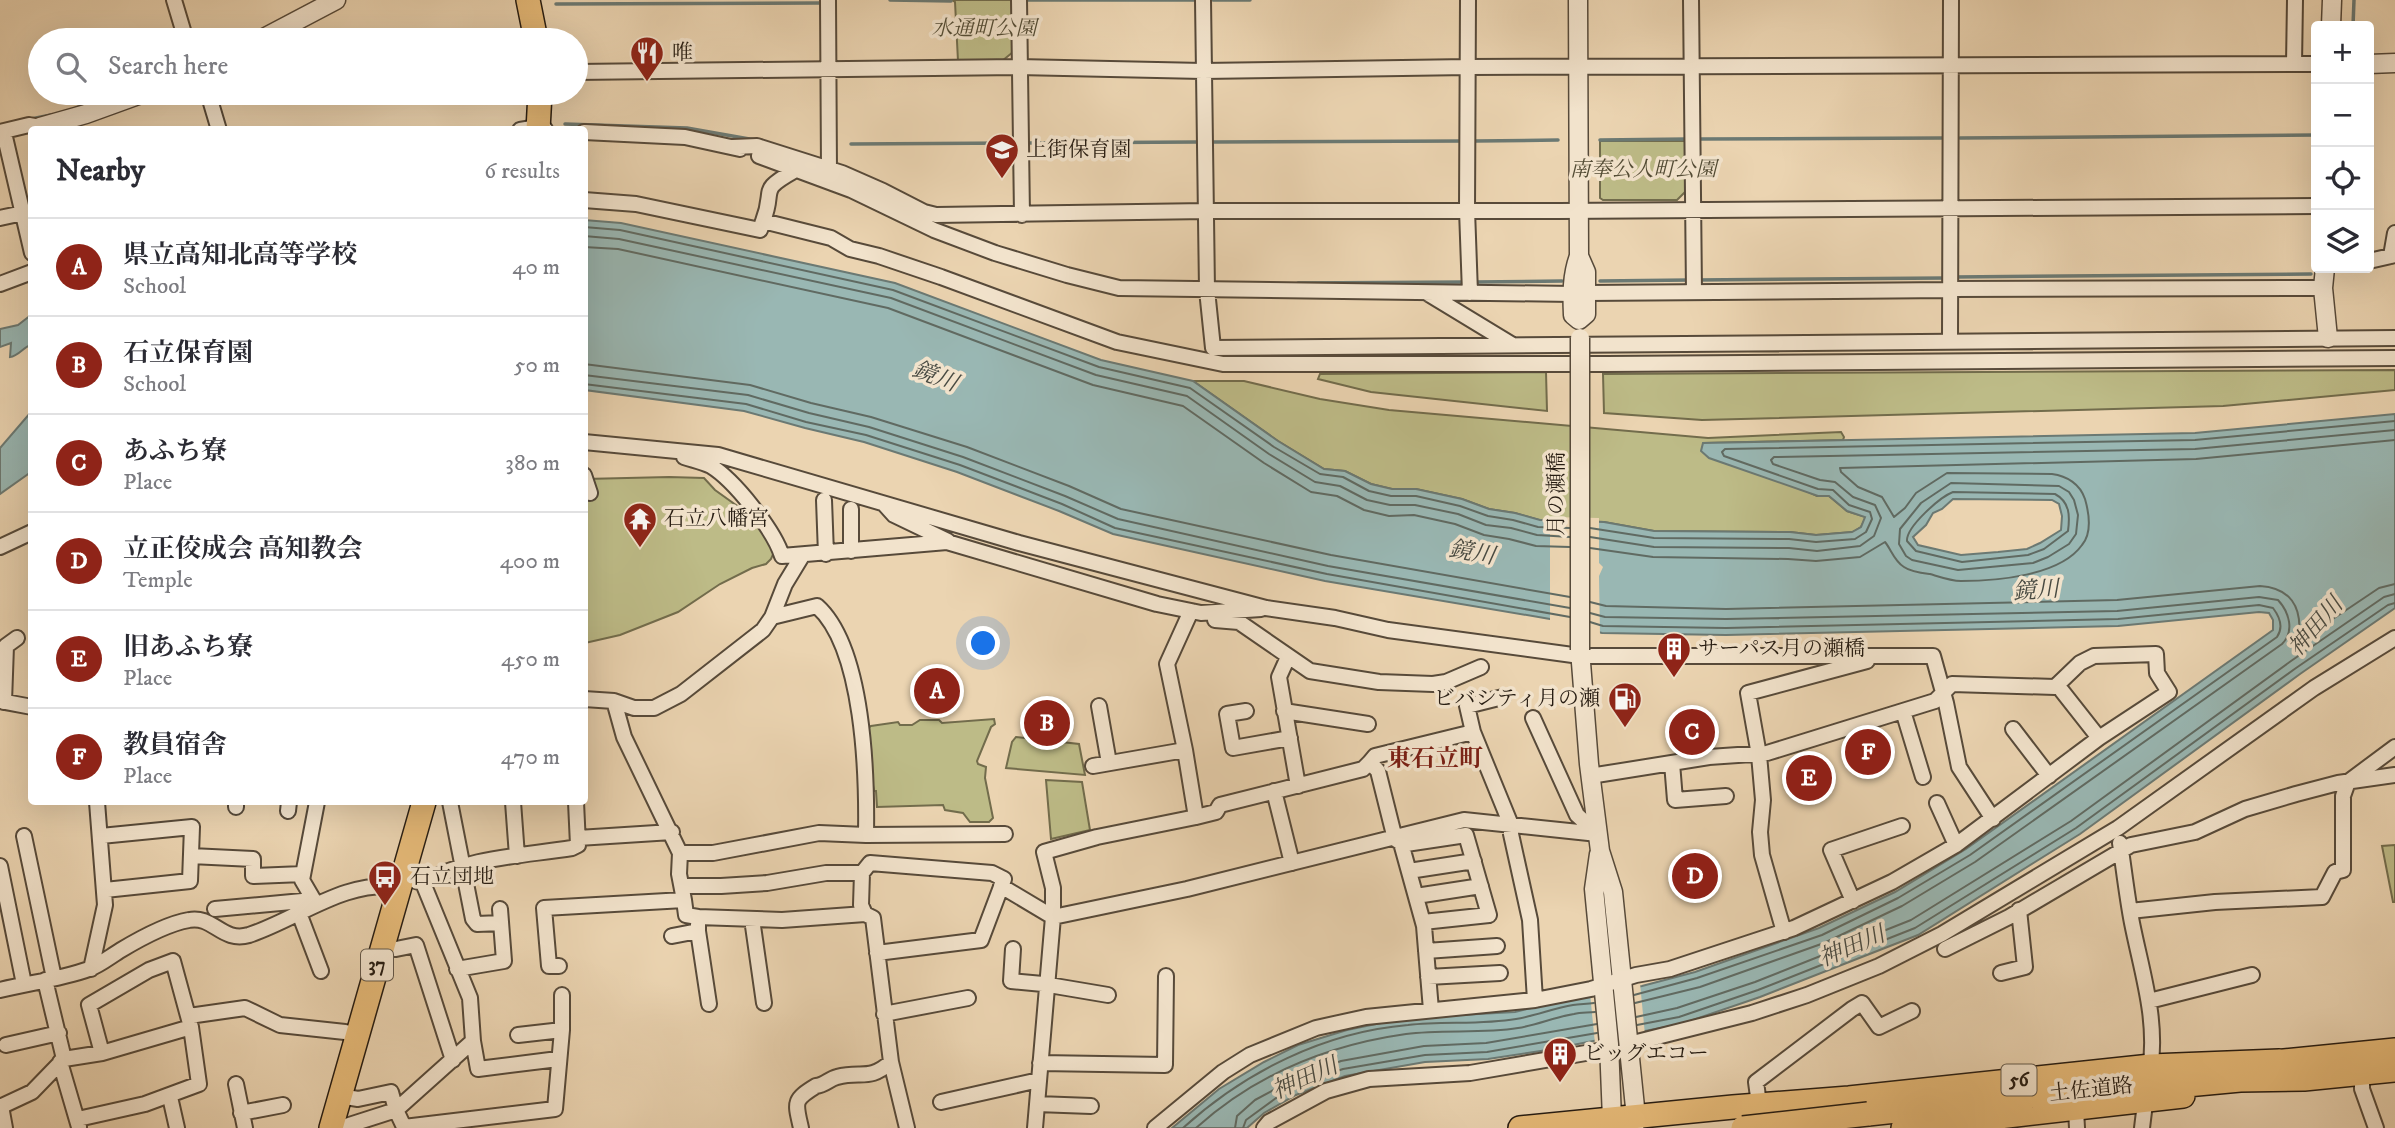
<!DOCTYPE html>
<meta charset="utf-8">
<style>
:root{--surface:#fff;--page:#f2f2f3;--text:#2b2b33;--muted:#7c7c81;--line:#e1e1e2;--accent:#8f2418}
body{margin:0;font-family:"IM FELL DW Pica","Noto Serif JP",serif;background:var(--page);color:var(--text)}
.controls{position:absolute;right:21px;top:21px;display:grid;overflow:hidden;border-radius:7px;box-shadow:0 7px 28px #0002}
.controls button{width:63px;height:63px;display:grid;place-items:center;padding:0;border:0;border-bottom:2px solid var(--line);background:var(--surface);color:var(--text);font:35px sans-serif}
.you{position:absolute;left:984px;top:644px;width:24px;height:24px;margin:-18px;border:5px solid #fff;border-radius:50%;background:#1a73e8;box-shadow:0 0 0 10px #1a73e833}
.badge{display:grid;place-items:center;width:46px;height:46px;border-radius:50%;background:var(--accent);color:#fff;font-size:23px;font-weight:700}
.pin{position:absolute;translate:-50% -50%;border:4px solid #fff;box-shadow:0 2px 7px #0006}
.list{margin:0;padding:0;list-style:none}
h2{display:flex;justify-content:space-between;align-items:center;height:91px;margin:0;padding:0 28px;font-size:30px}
h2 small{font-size:23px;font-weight:400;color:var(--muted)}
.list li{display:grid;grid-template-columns:46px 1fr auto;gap:21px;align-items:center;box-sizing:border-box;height:98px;padding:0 28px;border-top:2px solid var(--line)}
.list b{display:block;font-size:26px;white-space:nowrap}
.list p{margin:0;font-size:23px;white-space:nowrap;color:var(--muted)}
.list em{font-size:23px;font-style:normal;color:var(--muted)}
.icon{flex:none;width:38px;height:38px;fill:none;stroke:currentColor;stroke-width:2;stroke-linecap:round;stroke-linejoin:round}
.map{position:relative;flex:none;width:2395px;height:1128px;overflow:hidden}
.search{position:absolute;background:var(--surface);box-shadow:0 7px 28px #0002;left:28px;top:28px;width:560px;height:77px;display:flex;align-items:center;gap:18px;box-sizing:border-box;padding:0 24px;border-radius:38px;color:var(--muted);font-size:26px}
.panel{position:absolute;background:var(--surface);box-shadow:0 7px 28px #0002;left:28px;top:126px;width:560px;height:679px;border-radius:7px}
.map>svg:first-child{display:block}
.green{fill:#bdbb87;stroke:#726c4c;stroke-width:2}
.water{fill:#99b7b3;stroke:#6b7973;stroke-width:2;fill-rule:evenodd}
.pier{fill:#ebd4b1}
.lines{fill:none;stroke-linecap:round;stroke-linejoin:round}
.shore{stroke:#606a62;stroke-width:2}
.stream{stroke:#6b7973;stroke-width:3.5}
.minor-casing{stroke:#574a3a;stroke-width:18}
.tertiary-casing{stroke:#574a3a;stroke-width:21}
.primary-casing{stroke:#261c12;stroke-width:26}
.trunk-casing{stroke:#261c12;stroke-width:26}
.minor{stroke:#f2e3cc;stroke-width:14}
.tertiary{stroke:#f2e3cc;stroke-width:18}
.primary{stroke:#e6ba78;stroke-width:23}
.trunk{stroke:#e6ba78;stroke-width:23}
.tertiary-bridge-casing{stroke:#574a3a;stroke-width:21;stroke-linecap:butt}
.trunk-bridge-casing{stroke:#261c12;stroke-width:26;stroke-linecap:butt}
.tertiary-bridge{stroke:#f2e3cc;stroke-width:18}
.trunk-bridge{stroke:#e6ba78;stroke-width:23}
.labels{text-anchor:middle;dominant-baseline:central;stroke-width:7;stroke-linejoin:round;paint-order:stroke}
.shield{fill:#f2e3cc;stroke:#63584a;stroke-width:2}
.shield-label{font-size:19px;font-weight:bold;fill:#261c12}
.park-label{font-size:21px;font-style:italic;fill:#534c35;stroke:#f2e3cc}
.poi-label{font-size:21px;fill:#261c12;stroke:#f2e3cc;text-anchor:start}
.street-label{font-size:21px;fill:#261c12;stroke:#f2e3cc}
.water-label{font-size:23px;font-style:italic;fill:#484a42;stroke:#f2e3cc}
.quarter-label{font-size:24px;font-weight:bold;fill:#7a1f14;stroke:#f2e3cc}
</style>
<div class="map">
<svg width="2395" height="1128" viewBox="0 0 2395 1128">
<rect width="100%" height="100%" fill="#ebd4b1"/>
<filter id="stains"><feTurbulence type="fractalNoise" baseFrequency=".00286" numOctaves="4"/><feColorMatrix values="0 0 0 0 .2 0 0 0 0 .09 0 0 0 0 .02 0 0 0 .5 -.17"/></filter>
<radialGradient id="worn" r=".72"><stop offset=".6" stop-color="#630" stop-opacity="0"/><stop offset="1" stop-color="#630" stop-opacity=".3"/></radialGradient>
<path class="green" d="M952,0H1013V52L1002,61H958L955,2Z
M1600,141H1687V190L1677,200H1603L1600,198Z
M2395,370V390L2223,406L1702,420L1604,413L1603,374Z
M1546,372L1547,411L1371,392L1318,379L1320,374Z
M1193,381H1244L1320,399L1389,410L1708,438L1841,432L1844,437L1843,440L1703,443L1817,496H1829L1847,511L1866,517L1861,527L1853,532L1816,535L1790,532L1654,531L1604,522L1539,520L1515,513L1489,509L1462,499L1416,489H1392L1371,484L1345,471L1324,469L1278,441Z
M669,477L704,478L715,490L761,523L775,550L771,559L766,564L752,568L720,584L678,612L620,635L585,643V479Z
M994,719L995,724L991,727L977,761L978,764L986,767L985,778L993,818L989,822H970L963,813L945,810L943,805L877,807L876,791H874C870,771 869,750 867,729L871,726L898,722L900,725H912L920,720H939L942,723Z
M1016,737L1079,744L1085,775L1006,768L1012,742Z
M1046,780L1082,782L1090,830L1051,839Z
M2395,845V902H2393L2382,846Z"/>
<path class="water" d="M584,220L621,223L895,283L1101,360L1193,381L1278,441L1324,469L1345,471L1371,484L1392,489H1416L1462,499L1489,509L1515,513L1540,520L1604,522L1654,531L1790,532L1816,535L1852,532L1861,527L1865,517L1847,511L1829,496H1818L1709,458L1701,451L1703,443L2195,433L2395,414V608L2300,674L2080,834L1918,935L1760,997L1681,1024L1547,1050L1488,1059L1425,1062L1345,1076L1296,1095L1264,1113L1247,1128H1172L1219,1089L1264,1062L1298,1045L1347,1030L1405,1018L1515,1012L1572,998L1589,997L1642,986L1695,972L1819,928L1895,892L1966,849L2273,630V620L2269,613L2259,612L2118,626L1726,635L1602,633L1550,619L1325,581L1113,534L1059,511L957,472L864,442L805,428L744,411L585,390ZM1953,499L2052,500L2059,504L2062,516L2061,530L2040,543L2027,549L1998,552L1961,555L1918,545L1913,537L1926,525L1933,513L1942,509Z
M31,315V345C23,347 19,356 10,357L11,343L0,347V329L18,325Z
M31,412V472L0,494V448Z"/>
<path class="pier" d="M1550,517L1599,518V563L1603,567L1599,576L1600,636L1550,623Z
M1640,983L1645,1035L1595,1044L1590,993Z"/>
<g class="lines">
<path class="shore" d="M584,227L620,230L893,290L1099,367L1190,388L1274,447L1320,474L1343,477L1369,491L1391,496H1416L1460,506L1488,516L1513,520L1538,527L1570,528
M584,236L619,239L891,298L1096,375L1187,396L1269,454L1315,482L1340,486L1367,500L1390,505H1415L1458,514L1486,525L1511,528L1537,535L1570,537
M584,247L618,249L888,308L1093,385L1183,406L1264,463L1311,492L1337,496L1364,510L1389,516L1414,515L1455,524L1484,535L1509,539L1536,546L1570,547
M584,364L750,385L811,403L871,417L967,447L1069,486L1121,509L1331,555L1570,597
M584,375L748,395L809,413L869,427L963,457L1065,496L1118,519L1328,566L1570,608
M584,384L746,404L806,422L866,435L960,465L1062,504L1115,528L1327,574L1570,617
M1951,483L2059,486L2069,492L2074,500L2078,515L2076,534L2069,544L2048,557L2033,563L1958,570L1912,560L1906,556L1899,544L1900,529L1921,503Z
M1953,492L2055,494C2070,502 2070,516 2068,531L2044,549L2028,555L1962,562L1916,551L1907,541C1906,527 1940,497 1953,492Z
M1590,528L1654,538L1789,539L1816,542L1855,539L1866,532L1872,519L1870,512L1849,505L1833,490L1818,489L1724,456L1722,452L1725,449L2195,440L2395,421
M1590,537L1654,547L1789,548L1817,551L1860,546L1874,536L1881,518L1875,505L1853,497L1835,482L1820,480L1773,464L1771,460L1774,457L2195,449L2395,430
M1590,548L1653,557L1788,559L1816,561L1860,557L1885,542C1891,549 1894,561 1904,567C1911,572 1921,573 1930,574C1940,577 1951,581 1961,581C1996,581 2060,576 2082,545C2092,533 2089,513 2085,499C2080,484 2067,476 2052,474L1947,473L1916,493L1905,508L1894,517L1882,497L1858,487L1841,472L1840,468L2196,459L2395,440
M1590,602L1606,606L1726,609L2117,600L2260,586C2290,588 2302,606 2299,636L2303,639L2379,588L2395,584
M1590,613L1605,617L1726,619L2117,611L2259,597L2278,600C2289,612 2295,631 2282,644L1975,862L1902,906L1824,943L1700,987L1635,1003
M1590,622L1603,626L1726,628L2118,619L2259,605L2273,608C2279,616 2284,627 2277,637L1970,855L1898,898L1822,935L1697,978L1634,995
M1636,1017L1677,1008L1755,982L1911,920L2071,821L2291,661L2384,597L2395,594
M1637,1025L1679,1017L1758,990L1915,928L2076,828L2296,668L2388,605L2395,603
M1183,1128C1245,1072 1324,1032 1408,1025C1444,1021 1481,1025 1516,1019C1535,1016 1554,1008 1573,1005C1580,1004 1587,1004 1594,1003
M1196,1128C1255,1075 1328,1045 1406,1034C1443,1029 1481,1034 1518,1028C1537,1025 1555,1017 1574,1014C1581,1012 1588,1013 1595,1012
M1235,1128L1237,1116L1255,1100L1290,1081L1341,1061L1424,1046L1486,1043L1597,1024
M1243,1128L1246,1120L1276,1098L1322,1076L1343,1069L1425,1055L1487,1052L1597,1033"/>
<path class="stream" d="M890,0L951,1
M1027,0H1195
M1213,0H1250
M556,4L820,3
M2353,26L2354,0
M243,40L254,35
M76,108L105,98
M31,119L51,115
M565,124L687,128L755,140
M1960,138L2316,135
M1701,139L1942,138
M1600,140L1687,139
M1475,141L1558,140
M1214,142L1464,141
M1027,143L1197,142
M851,144L1015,143
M1954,277L2311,274
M1697,280L1945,278
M1600,281L1689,280
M1475,282L1562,281
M1298,283L1465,282"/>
<g class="minor-casing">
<path id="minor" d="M174,0L186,40
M828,0L829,170
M1019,0L1022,215
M1203,0L1207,290L1213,348L2395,338
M1468,0L1467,210L1470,293
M1691,0L1694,292
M2294,64L2295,0
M576,72L1018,67L1203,71L1468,67L2316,64
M208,93L219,130
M520,130L538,127L545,129
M0,132L29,125L40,127
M584,132L685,137L740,149
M5,137L32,253
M733,147L757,146L842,173L883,191L924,212L936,215L1207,211H1559L2316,206
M759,156L851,190L934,230L995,253L1067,275L1119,288L1573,294
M584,200L636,204L760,230L763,221L831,238L850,249L879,256L941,277L1117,342L1223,364H1607L2395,358
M0,218L23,213
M763,221C776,188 757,192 794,171
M2391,256L2395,233
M2369,261L2395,255
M0,284L32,272
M1949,289L2323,288
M1427,293L1511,344
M1586,293L1949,290
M1950,341L1951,0
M584,442L718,455L1019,543L1266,608L1335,618L1388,630L1580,656H1933L1946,703L1959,767L1993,819
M684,457C693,460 703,462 711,466C734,480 774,530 782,556L947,542L1157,604L1201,613L1261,609
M584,475L590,493
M824,500L826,554
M885,505L894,515L948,541
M851,509V551
M0,547L32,532
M1191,611L1167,664L1185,750L1196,817L1216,812L1220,805L1363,769L1370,762L1378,771L1395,839L1401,843L1424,926L1431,1010
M1215,620L1239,622L1310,671L1379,682L1433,684L1446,682L1481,667
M1288,657L1279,677L1298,786
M2062,691L2099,738
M584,699L614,701L634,708H654L681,694L763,630L772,617L785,584L802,556
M0,701L32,707
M4,702L6,646L17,638
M1099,706L1109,763
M1246,711L1227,714L1233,748L1290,738
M1284,711L1368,724
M1903,711L1923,777
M1533,718L1577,815L1598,834
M2013,729L2049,776
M1473,732L1467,706L1503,697
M1370,762L1375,756L1473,732L1511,825V834L1530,920L1535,1000
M1672,763L1675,800L1726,796
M1093,766L1185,750
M1274,791L1292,863
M450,802L473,919L477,924L501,923
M513,802L517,856
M1937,803L1956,845
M236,807V802
M288,811L289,802
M866,835L1005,834
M24,836L54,978
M101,836L192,827L190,881L105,890
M578,838L672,832
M2120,843C2124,870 2127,897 2132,923C2142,973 2158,1020 2150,1071
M1406,844L1466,835L1489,915L1423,922
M680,853H713L819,833L866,835C867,775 864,648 817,606L772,617
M191,856L253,859V876L303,874
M0,866L24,984
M1409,871L1474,861
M862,873L861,905L865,914
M416,881L423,883C467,857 522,856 572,848L578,845L576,802
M682,886H721L767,883L826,873H862L870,863L992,873L1004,879L981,940L877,953
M1001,886L1053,917L1187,889L1464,820L1598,834
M1416,896L1481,886
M684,900L686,915L698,917V931L709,1004
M1853,901L1831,850L1902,826
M316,904L302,880L317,802
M215,909L313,900
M2130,911L2215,902L2322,897L2335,872L2343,870V796L2348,782L2395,747
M299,913L321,971
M698,917L782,920L865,914L873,918L891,1062C868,1082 862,1070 837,1077C829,1079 825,1085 816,1086C793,1100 795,1102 801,1128
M752,919L764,1003
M1784,932L1762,855L1760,832L1763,800L1759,755L1748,693L1867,661
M672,936L698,931
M382,947L396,949L416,945L453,1060
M1013,949L1011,981L1043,984L1108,995
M1945,949L2009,917L2131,845L2195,832L2245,809L2296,794L2338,783L2395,775
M1426,951L1497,946
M559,966H549L544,908L684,900L679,874L680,853L624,737L614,701
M91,969L105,905L97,802
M457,969L504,961L500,909
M2001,973L2025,967L2019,910
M1428,977L1500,973
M45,980L64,1059
M0,990C29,983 61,979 89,969C100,965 111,956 121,950C141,938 166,924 189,920C213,915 222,943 249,935C298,919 345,879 400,887
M2149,1001L2252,975
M884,1014L968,998
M189,1016L245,1008L280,1025L345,1032L357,1036
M518,1035L562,1030
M473,1041L478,1069L558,1059
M1629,1044L1752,1013L1807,995L1879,966L1942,934L2118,828L2314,688L2395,638
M6,1045L59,1033
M60,1062L79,1127
M891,1062L907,1128
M1040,1063L1165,1065L1166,976
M2362,1073V1089L2376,1128
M236,1084L245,1128
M340,1096L358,1099L391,1092L396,1110L404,1127L555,1109L562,1030V995
M170,1097L177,1128
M941,1102L1039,1080
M1037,1104L1091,1106
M1759,1104L1756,1082L1852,1009L1862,1003L1879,1027L1912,1011
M1,1106L5,1128
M0,1107L32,1092L64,1059L102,1053L191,1027
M2076,1110L2077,1128
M241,1113L283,1105
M78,1119L145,1104L199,1084L191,1027L173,961L149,970L89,1005L102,1053
M340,1128L396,1110L473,1041L470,998L423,883
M1035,1128L1053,917V888L1044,852L1097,837L1196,817
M1155,1128L1223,1072L1250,1055L1316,1028L1366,1017L1535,1000L1591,989L1636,975L1670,969L1794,928L1892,882L1956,845L2099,738L2169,692L2157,673L2156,654L2094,656L2080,663L2055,687L1952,684L1935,701L1767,753L1709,757L1590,776
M1264,1128L1269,1122L1326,1091L1369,1079L1470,1073L1609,1049
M2142,1128L2146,1095"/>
</g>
<g class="tertiary-casing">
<path id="tertiary" d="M1578,0L1579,256C1572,275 1572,294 1573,315L1579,320L1586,314V272L1579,256
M2331,26L2332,0
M260,40L336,0
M2369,64L2395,63
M40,127L86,114L144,93
M2325,268L2323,288L2328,338
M1580,650L1589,764L1600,851L1613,892L1636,1117L1634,1128
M1599,854L1594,889L1609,1044L1612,1119L1616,1128"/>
</g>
<g class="primary-casing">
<path id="primary" d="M528,0L536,40
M538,130L540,93
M331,1128L424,802"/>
</g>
<g class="trunk-casing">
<path id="trunk" d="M2264,1063L2395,1050
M1868,1114L2148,1084L2176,1086L2240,1080L2304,1079L2395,1070
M1520,1128L1733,1107L1849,1098L2151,1066L2279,1061
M1903,1128L2183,1096"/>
</g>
<use href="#minor" class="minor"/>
<use href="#tertiary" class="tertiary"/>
<use href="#primary" class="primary"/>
<use href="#trunk" class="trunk"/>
<g class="tertiary-bridge-casing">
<path id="tertiary-bridge" d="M1580,338V650"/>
</g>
<g class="trunk-bridge-casing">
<path id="trunk-bridge" d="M1743,1128L1868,1114"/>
</g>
<use href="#tertiary-bridge" class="tertiary-bridge"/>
<use href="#trunk-bridge" class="trunk-bridge"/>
</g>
<defs>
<g id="restaurant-pin" transform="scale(1.75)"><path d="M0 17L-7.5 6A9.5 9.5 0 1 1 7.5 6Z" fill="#8f2418" stroke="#f2e3cc"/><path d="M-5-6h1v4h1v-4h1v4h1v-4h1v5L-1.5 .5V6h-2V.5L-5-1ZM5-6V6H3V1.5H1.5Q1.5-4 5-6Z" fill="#fff"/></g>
<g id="school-pin" transform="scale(1.75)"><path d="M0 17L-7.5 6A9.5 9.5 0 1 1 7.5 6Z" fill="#8f2418" stroke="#f2e3cc"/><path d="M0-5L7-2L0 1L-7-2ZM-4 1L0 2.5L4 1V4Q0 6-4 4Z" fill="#fff"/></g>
<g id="temple-pin" transform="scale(1.75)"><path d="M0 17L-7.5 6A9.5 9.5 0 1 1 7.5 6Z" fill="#8f2418" stroke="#f2e3cc"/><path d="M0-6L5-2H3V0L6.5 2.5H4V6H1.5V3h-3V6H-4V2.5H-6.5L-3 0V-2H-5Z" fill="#fff"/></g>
<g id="building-pin" transform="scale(1.75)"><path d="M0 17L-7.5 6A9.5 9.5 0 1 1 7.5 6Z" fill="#8f2418" stroke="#f2e3cc"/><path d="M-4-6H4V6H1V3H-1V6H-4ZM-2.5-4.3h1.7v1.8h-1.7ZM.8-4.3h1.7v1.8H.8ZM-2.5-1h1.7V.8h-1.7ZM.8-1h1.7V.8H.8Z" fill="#fff"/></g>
<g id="fuel-pin" transform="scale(1.75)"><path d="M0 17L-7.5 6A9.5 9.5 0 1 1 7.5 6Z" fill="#8f2418" stroke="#f2e3cc"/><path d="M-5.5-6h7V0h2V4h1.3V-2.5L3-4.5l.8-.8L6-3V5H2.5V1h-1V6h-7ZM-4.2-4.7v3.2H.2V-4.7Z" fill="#fff"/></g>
<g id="bus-pin" transform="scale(1.75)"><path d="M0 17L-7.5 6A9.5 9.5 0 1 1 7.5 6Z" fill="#8f2418" stroke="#f2e3cc"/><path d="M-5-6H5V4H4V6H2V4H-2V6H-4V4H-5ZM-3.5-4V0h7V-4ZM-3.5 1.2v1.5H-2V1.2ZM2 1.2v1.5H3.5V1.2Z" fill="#fff"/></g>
</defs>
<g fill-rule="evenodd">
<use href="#restaurant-pin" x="647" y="53"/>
<use href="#school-pin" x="1002" y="150"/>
<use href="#temple-pin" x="640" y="519"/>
<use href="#building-pin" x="1674" y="649"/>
<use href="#fuel-pin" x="1625" y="699"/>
<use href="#bus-pin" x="385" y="877"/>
<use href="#building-pin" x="1560" y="1054"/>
</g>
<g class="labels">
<g class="shield">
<rect x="361" y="949.5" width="32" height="31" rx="5"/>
<rect x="2001.5" y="1064.5" width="35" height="31" rx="5"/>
</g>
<g class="shield-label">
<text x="377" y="965">37</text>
<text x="2019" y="1080">56</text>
</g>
<g class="park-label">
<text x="984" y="29">水通町公園</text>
<text x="1643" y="170">南奉公人町公園</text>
</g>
<g class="poi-label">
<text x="672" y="53">唯</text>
<text x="1026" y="150">上街保育園</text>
<text x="664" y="519">石立八幡宮</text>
<text x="1698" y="649">サーパス月の瀬橋</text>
<text x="1600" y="699" text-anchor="end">ビバシティ月の瀬</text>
<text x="410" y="877">石立団地</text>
<text x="1584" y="1054">ビッグエコー</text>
</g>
<g class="street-label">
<text transform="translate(1557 494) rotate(-90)">月の瀬橋</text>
<text transform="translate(2091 1090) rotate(-6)">土佐道路</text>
</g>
<g class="water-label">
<text transform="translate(935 377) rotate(21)">鏡川</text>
<text transform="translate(1472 553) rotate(10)">鏡川</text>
<text transform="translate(2036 591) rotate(-4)">鏡川</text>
<text transform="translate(2316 627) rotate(-49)">神田川</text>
<text transform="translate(1852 947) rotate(-23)">神田川</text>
<text transform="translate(1305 1079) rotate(-24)">神田川</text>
</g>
<g class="quarter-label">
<text x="1435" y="759">東石立町</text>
</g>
</g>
<rect width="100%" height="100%" filter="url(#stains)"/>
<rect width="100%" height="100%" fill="url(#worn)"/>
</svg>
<div class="controls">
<button>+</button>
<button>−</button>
<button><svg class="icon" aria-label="locate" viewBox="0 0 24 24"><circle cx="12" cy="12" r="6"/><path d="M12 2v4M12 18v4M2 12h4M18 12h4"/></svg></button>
<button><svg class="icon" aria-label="layers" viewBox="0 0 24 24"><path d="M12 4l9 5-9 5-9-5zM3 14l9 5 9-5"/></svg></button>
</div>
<div class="you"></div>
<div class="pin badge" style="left:937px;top:691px">A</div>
<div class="pin badge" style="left:1047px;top:723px">B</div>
<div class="pin badge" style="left:1692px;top:732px">C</div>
<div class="pin badge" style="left:1695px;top:876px">D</div>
<div class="pin badge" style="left:1809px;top:778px">E</div>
<div class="pin badge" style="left:1868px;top:752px">F</div>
<div class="search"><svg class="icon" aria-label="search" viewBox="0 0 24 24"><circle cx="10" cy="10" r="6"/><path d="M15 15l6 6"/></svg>Search here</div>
<section class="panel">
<h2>Nearby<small>6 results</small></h2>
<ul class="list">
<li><span class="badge">A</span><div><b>県立高知北高等学校</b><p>School</p></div><em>40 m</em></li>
<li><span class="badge">B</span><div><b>石立保育園</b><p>School</p></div><em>50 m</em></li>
<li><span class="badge">C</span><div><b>あふち寮</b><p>Place</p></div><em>380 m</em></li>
<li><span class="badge">D</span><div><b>立正佼成会 高知教会</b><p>Temple</p></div><em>400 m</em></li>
<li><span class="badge">E</span><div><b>旧あふち寮</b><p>Place</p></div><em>450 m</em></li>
<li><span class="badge">F</span><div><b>教員宿舎</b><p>Place</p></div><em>470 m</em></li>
</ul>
</section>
</div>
